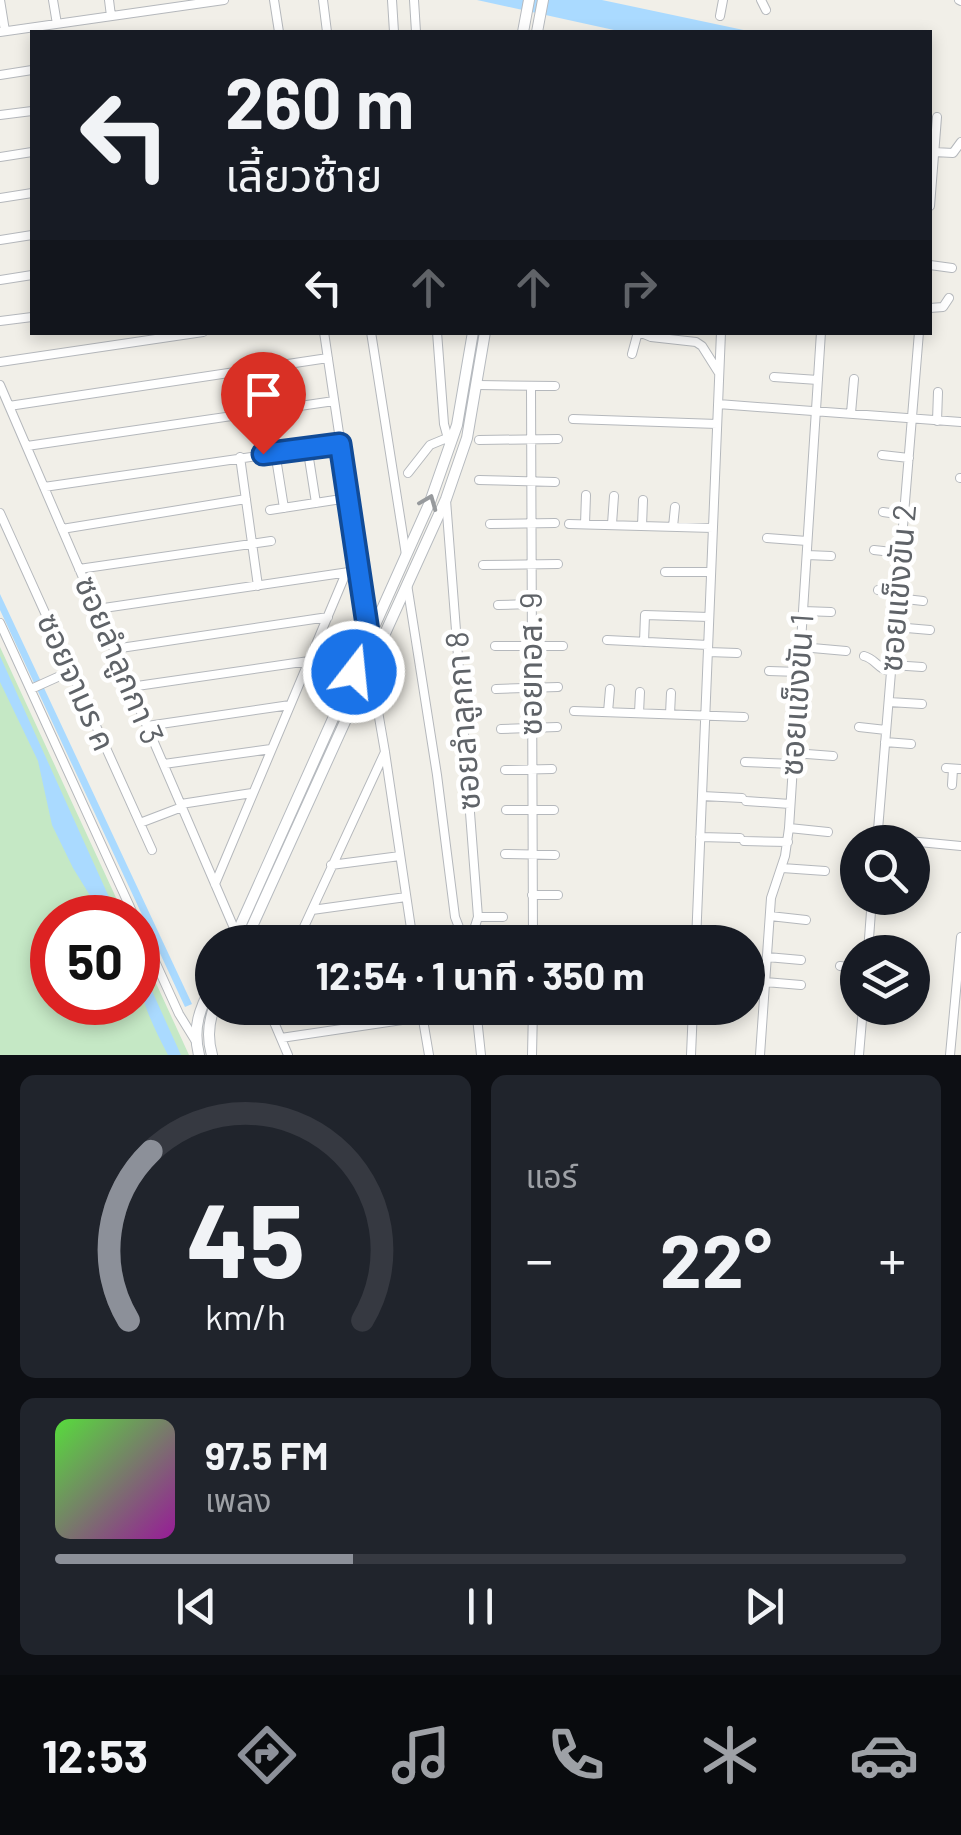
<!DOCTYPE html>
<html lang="th">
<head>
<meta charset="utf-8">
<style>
	:root { --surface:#171b24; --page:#20242c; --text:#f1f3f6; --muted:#9ea1a6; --line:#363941; --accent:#8c9099 }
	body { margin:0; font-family:Barlow,"Noto Sans Thai",sans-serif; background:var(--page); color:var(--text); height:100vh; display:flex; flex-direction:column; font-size:38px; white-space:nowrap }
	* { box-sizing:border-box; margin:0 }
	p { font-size:32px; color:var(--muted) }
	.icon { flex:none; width:55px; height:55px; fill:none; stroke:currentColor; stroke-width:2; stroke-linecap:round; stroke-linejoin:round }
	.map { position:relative; height:1055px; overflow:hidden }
	.side { display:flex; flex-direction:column; gap:20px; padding:20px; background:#0d0f14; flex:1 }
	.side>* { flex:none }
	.banner { position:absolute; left:30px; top:30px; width:902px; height:305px; border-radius:0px; box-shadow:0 5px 15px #0003; background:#171b24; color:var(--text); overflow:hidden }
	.buttons { position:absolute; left:840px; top:825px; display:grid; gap:20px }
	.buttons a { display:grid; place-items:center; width:90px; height:90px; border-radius:50%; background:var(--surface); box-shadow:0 5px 15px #0003; font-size:50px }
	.speed { position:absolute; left:30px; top:895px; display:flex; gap:20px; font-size:50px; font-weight:700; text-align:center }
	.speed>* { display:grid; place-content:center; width:130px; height:130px; border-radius:50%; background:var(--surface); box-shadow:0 5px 15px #0003; line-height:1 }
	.speed .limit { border:15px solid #d22; background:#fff; color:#111 }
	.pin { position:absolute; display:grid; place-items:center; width:85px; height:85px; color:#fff; margin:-102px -42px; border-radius:50% 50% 50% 0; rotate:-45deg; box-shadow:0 0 10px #0007 }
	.pin .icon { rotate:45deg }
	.me { position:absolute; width:110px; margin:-55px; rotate:16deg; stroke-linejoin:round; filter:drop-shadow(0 0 8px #0008) }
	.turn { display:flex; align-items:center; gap:35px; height:210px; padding:0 30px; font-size:45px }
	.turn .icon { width:130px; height:130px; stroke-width:2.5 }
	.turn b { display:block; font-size:70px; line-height:85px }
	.lanes { display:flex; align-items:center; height:95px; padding:0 30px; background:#0003; justify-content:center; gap:50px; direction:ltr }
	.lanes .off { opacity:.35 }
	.big { font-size:75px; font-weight:700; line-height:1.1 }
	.side .tile { flex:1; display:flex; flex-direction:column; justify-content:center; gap:15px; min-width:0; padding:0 35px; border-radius:15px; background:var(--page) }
	.side .dial { align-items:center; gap:0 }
	.dial svg { height:260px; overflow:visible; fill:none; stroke:var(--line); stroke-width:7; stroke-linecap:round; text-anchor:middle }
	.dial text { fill:var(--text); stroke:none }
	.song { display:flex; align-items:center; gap:30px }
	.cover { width:120px; height:120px; border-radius:15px; background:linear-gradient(135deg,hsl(110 70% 55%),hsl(300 70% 35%)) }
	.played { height:10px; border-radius:5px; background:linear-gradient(90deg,var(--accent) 35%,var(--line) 35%) }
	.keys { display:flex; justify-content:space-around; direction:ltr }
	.heat { display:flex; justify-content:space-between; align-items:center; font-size:55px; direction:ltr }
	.side .tiles { flex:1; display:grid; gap:20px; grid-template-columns:1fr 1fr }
	.tile:last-child { grid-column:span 2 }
	.trip { position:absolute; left:195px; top:925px; width:570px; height:100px; border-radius:50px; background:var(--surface); box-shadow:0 5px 15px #0003; font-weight:700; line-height:100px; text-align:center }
	.menu { display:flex; height:160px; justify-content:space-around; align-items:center; background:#090b0e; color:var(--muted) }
	.menu .icon { width:70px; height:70px }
	.menu .active { color:var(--accent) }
	.menu b { font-size:45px; color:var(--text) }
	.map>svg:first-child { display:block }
</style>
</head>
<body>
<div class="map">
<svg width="961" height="1055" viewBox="0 0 961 1055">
	<rect width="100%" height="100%" fill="#f1efe8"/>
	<path fill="#c5e8c5" d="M0,647L125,917L52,918V1002H138V944L189,1055H0Z"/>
	<path fill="#aadaff" d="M477,0H602L753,32H623Z
		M0,594L192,1004L185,1007L0,610Z
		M0,656L118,917H109L103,904L94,902L73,868L52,825L38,761L0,682Z
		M138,960L181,1055H168C152,1024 137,995 138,960Z"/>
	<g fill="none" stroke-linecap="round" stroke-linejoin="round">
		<g stroke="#b5b8bc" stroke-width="10">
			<path id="street" d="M0,0L5,31
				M53,0L57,24
				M109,0L111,16
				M274,0L279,32
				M323,0L327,32
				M392,0L394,32
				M414,0L416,32
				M761,0L766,10
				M959,0L961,1
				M720,16L723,0
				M0,32L224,0
				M0,75L32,70
				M0,115L32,111
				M934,152L953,153L961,142
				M0,157L32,152
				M0,198L32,193
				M930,206L937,117
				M0,240L32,235
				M930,265L952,268
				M0,280L32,275
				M930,308L943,307L949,298
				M0,321L32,317
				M324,332L369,635
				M371,332L406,555
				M437,332L444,424L450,446
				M639,332L651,337L696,342L702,346L719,373
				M632,354L638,332
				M0,362L203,332
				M774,377L818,380
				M0,385L237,935
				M478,385L555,386
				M531,386L533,942
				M718,404L961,422
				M9,406L328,358
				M851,413L854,379
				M573,419L717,424
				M937,421L938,392
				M479,440L558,439
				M27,446L334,401
				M308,452L316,503
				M882,455L909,458
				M240,457L258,586
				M276,458L284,508
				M408,473L430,445L447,438
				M960,478H961
				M479,480L555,482
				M44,487L340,444
				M446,500L478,917L470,942
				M270,510L348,498
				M883,512L904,515
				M0,513L152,850
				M490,524L555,523
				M569,524L713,528
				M585,524L586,495
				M612,524L614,496
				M642,526L643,500
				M673,527L675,507
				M62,529L246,499
				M767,538L807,541
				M874,550L901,553
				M807,555L831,556
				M483,565L558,564
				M79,569L271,541
				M665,572H711
				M407,584L437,775L455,917L462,935L468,942
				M878,590L898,593
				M897,598L923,601
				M498,605L531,604
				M97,609L349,572
				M803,611L831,612
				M0,623L135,918
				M895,627L930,630
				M607,640L708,645
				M644,642L645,615L709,617
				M495,646H563
				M801,647L846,651
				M114,649L328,617
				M708,652L737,653
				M864,656C876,659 878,670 891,671
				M370,665L385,752L413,942
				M892,665L922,667
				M769,671L799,672
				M130,687L309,661
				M31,689L71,671
				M496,689L558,687
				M889,702L922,704
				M574,711L744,717
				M608,712L610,689
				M639,713L640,692
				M670,714L671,693
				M147,726L290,705
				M859,727L886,730
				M501,729L557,727
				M885,742L911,744
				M794,753L833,756
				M745,762L793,764
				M164,764L271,749
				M946,768L961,769
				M505,770L552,769
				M952,785L953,769
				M702,796L742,798
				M746,801L790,804
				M181,804L252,793
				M506,810H554
				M140,823L182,807
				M789,828L828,832
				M700,837L740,838
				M877,838L961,846
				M744,841L788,842
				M877,842L919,332
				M505,854L555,855
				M331,865L400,856
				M849,867L858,865
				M782,868L825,871
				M215,884L346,573
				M532,895H558
				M312,910L406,897
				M770,916L806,920
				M478,917H503
				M138,924L179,1014L195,1040
				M518,937H558
				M297,942L385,752
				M370,942L412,937
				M696,942L721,332
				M868,952L872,898
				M767,957L801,960
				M840,966L858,968
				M765,982L801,985
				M268,1008L288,1055
				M421,1008L429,1055
				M476,1008L481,1055
				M533,1020H558
				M281,1038L422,1017
				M532,1055L533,1008
				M691,1055L693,1008
				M760,1055L771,898L785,856L789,828L821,332
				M859,1055L863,1008
				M950,1055L961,937"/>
		</g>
		<g stroke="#b6babf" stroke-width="12">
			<path id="secondary" d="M523,32L529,0
				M537,32L543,0
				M233,942L430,502L457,425L473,332
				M245,942L446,499L467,438L485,332
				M199,1055C192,1028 200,1008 212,985
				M212,1055C207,1038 208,1024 214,1008"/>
		</g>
		<use href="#street" stroke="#fff" stroke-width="8"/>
		<use href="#secondary" stroke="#fff" stroke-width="10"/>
	</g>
	<defs><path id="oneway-chevron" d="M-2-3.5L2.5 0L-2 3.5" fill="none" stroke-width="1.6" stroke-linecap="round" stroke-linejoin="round" transform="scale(2.5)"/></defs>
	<use stroke="#979a9d" href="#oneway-chevron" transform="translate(429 502) rotate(-68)"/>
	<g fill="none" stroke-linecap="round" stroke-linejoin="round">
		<g stroke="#114b97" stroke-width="25">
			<path id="route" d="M263,454L340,444L369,638L354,672"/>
		</g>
		<use href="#route" stroke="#1a73e8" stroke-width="18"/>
	</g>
	<g text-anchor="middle" stroke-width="9" stroke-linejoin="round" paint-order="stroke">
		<g font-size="32" fill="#5f6368" stroke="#fff">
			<text transform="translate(898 588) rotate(-85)" y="11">ซอยแข็งขัน 2</text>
			<text transform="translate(119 660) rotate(67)" y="11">ซอยลำลูกกา 3</text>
			<text transform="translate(531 664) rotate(-90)" y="11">ซอยทอส. 9</text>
			<text transform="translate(76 682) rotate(66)" y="11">ซอยจามร ค</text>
			<text transform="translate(797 695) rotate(-86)" y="11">ซอยแข็งขัน 1</text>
			<text transform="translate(463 721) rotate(-94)" y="11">ซอยลำลูกกา 8</text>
		</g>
	</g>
</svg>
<div class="buttons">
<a><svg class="icon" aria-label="search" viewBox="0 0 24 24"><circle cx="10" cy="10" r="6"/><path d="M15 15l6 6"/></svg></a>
<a><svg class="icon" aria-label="layers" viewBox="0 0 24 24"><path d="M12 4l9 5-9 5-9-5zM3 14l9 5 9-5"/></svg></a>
</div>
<div class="speed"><div class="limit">50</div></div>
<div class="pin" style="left:263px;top:454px;background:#d93025"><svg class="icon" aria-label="arrive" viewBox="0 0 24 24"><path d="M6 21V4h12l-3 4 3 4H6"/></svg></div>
<svg class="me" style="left:354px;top:672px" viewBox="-20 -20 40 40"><circle r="17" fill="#1a73e8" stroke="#fff" stroke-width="3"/><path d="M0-11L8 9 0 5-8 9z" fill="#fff"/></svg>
<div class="trip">12:54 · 1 นาที · 350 m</div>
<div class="banner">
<div class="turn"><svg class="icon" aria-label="left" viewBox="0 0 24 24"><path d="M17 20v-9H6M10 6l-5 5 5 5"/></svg><div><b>260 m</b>เลี้ยวซ้าย</div></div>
<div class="lanes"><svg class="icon" aria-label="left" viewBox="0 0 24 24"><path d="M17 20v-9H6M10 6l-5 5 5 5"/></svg><svg class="icon off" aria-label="ahead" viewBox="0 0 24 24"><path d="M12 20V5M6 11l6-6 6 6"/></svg><svg class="icon off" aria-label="ahead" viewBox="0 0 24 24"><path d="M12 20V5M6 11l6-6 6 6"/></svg><svg class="icon off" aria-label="right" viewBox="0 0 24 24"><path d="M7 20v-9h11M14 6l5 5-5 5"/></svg></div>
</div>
</div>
<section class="side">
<div class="tiles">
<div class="tile dial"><svg viewBox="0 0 100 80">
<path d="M14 69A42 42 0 1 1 86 69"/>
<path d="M14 69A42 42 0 0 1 21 17" stroke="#8c9099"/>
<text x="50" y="56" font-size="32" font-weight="700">45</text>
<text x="50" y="72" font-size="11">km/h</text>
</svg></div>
<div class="tile"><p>แอร์</p>
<div class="heat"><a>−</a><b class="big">22°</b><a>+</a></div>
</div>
<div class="tile">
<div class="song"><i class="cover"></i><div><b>97.5 FM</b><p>เพลง</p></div></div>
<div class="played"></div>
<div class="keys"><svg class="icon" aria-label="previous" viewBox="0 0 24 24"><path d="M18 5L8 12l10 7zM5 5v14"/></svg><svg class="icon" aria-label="pause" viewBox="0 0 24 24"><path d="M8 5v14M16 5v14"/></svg><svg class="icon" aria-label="next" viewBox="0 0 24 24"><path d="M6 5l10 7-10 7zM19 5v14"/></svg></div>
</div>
</div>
</section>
<nav class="menu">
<b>12:53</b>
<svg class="icon active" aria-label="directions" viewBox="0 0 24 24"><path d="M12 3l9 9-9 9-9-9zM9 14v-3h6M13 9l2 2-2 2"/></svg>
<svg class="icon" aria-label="music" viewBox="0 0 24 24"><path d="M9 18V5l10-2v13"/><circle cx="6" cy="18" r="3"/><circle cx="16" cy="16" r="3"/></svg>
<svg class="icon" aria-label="phone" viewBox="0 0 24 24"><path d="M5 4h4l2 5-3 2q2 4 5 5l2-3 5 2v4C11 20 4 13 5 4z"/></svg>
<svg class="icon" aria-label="climate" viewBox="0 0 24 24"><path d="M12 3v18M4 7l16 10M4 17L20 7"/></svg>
<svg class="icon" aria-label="car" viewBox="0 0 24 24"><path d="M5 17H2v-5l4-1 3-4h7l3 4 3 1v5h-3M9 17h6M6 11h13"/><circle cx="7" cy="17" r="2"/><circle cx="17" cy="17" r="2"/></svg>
</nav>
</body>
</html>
